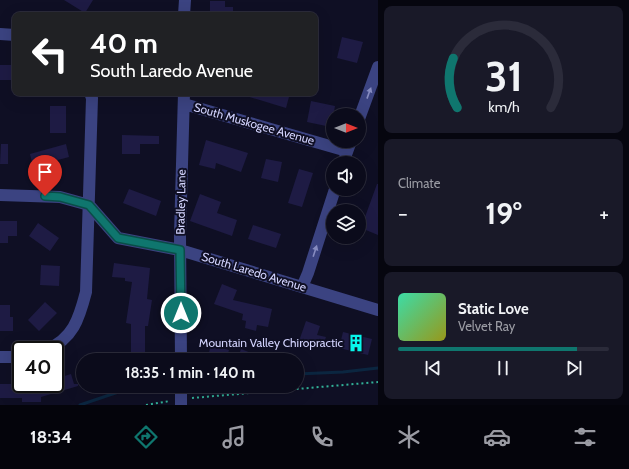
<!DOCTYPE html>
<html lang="en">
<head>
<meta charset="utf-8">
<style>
	:root { --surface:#0b0b1b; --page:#191928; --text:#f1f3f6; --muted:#9a9ba3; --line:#2b2b3a; --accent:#0f766e }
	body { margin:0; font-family:Cabin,sans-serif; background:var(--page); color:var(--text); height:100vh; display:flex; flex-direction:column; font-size:15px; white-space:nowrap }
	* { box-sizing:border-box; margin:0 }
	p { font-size:13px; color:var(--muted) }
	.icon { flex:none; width:22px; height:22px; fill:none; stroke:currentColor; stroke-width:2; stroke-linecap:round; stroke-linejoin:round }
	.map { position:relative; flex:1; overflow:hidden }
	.drawer { display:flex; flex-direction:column; gap:6px; padding:6px; background:#06060f; width:251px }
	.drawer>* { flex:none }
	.top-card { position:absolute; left:12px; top:12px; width:306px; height:84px; border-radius:8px; box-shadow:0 4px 16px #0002,0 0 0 1px var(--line); background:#202124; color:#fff; overflow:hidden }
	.needle { width:26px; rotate:90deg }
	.fabs { position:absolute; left:326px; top:108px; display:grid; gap:8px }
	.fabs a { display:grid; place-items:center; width:40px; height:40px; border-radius:50%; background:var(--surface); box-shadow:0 4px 16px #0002,0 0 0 1px var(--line); font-size:20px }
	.speed { position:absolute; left:12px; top:341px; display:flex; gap:8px; font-size:20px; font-weight:700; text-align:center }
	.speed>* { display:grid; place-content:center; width:52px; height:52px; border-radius:50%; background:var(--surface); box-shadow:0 4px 16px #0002,0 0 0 1px var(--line); line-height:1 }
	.speed .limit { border:2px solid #111; border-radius:6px; background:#fff; color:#111 }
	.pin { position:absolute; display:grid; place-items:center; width:34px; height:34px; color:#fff; margin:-41px -17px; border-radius:50% 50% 50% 0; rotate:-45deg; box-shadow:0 0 4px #0007 }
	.pin .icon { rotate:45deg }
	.me { position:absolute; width:44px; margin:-22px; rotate:0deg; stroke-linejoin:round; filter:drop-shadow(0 0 3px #0008) }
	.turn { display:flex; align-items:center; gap:14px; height:84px; padding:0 12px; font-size:18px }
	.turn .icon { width:52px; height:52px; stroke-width:2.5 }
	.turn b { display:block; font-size:28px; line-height:34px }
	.big { font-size:30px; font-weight:700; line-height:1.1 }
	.drawer .widget { flex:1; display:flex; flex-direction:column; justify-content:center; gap:6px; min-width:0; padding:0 14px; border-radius:8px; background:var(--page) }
	.drawer .dial { align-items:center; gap:0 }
	.dial svg { height:104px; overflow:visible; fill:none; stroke:var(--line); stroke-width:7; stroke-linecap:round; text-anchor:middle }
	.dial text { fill:var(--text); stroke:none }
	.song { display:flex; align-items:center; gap:12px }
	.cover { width:48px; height:48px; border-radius:6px; background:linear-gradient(135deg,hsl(160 70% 55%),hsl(60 70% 35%)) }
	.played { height:4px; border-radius:2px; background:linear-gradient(90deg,var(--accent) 85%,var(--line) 85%) }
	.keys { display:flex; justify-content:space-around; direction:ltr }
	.heat { display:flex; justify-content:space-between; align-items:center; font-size:22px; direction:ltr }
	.trip { position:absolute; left:76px; top:353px; width:228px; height:40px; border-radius:20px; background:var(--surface); box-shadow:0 4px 16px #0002,0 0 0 1px var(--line); font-weight:700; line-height:40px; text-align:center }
	.menu { display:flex; height:64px; justify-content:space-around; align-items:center; background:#04040b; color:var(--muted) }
	.menu .icon { width:28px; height:28px }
	.menu .current { color:var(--accent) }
	.menu b { font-size:18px; color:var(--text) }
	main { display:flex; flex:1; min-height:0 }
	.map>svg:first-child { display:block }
</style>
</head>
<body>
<main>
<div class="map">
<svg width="378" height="405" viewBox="0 0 378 405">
	<rect width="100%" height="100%" fill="#0f0f24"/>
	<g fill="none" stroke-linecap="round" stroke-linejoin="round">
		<path stroke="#0b2640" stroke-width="3" d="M297,374L343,372L378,368
			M80,405L136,386"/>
	</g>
	<path fill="#1e1b44" d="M64,0H93L85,13Z
		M210,1H225V7H233V15H210Z
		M342,37L363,42L357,63L337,58Z
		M0,65H15V80H0Z
		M243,93H290L286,108L243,95Z
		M311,101L335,106L331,127L307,122Z
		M50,106H66V133H50Z
		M122,135L159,136V144H140V154H122Z
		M206,140L248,153L241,172L216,163L215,169L199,165Z
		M1,144H8V164H0Z
		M66,144L69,157L54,161L55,165L34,171L30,154Z
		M266,159L282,162L278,182L261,178Z
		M299,169L313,173L302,207L288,203Z
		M377,184H378V235L361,228Z
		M129,189L161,201L156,216L123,203Z
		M200,194L221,202L217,213L237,220L232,236L190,221Z
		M0,221H17V236H8V243H0Z
		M38,223L59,238L50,251L29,236Z
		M253,225L281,234L276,248L248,239Z
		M114,263L150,268L147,299L152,300L148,326H145V360H131V324L126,323L132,282L125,281V278L112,277Z
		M41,265L60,266L59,286L40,285Z
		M222,284L237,290L233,300L272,309L268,327L257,325L256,331L245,328L246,321L242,320L243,314L214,304Z
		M45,302L57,313L39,331L28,320Z
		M0,305H10V317H13V331H0Z
		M306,321L320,326L317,335L326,337L322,348L299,341Z
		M343,332L372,339L368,355L339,348Z
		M212,341L223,344L222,348L229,350L226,360H207Z
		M241,349L251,353L249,360L238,358Z
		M71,374L74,384H78V386L41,397V402H22V398H0V384H55V379Z"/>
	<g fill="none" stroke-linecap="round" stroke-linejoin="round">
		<path stroke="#32b298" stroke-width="2" stroke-dasharray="2 3" stroke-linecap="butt" d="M192,398L378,382
			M146,405L170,401"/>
		<path stroke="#3b4381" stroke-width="12" d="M184,15L185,0
			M0,34L15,35
			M184,104L347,151
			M359,119L378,67
			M343,163L351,141
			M0,195L60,197L89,205L118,238L180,250L378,310
			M302,287L308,273L335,189
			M46,350C73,339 79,319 86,292L92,98L90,93
			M0,357H21
			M181,360L180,235L184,93
			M181,386V405"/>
	</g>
	<defs><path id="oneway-solid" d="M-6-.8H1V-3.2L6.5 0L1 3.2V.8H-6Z"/></defs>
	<g fill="#878cc0">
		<use href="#oneway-solid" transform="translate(369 93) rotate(-70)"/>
		<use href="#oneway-solid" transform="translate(315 251) rotate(-72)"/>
	</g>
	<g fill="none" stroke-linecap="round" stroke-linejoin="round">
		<g stroke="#0a4d48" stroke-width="10">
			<path id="route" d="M45,196L60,197L89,205L118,238L180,250L181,313"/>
		</g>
		<use href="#route" stroke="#0f766e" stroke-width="7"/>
	</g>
	<defs>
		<g id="building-bare" transform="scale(1.38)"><path d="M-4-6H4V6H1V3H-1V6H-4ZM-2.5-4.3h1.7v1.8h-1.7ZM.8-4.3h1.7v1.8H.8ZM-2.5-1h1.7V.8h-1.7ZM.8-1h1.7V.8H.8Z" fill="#07f6eb" stroke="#0f0f24" stroke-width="2.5" paint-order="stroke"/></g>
	</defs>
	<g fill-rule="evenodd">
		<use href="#building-bare" x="356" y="343"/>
	</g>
	<g text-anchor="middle" stroke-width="4" stroke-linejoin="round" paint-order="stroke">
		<g font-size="12" fill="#d3d4fe" stroke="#0f0f24">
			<text transform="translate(254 124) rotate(16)" y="4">South Muskogee Avenue</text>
			<text transform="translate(181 202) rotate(-89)" y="4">Bradley Lane</text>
			<text transform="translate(254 272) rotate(17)" y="4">South Laredo Avenue</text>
		</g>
		<g font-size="12" fill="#d3d4fe" stroke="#0f0f24" text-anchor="end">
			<text x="343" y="347">Mountain Valley Chiropractic</text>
		</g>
	</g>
</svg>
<div class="fabs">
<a><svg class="needle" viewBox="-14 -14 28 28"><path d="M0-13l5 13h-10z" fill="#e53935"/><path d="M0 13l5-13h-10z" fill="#9a9ba3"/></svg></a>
<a><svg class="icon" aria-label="sound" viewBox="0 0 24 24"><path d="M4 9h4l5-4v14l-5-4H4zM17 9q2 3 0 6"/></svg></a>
<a><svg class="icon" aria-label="layers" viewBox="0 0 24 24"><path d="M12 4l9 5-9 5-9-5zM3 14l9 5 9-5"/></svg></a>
</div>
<div class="speed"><div class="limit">40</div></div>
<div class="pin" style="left:45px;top:196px;background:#d93025"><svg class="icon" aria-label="arrive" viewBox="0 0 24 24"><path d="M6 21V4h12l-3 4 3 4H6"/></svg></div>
<svg class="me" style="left:181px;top:313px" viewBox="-20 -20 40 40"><circle r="17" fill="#0f766e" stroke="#fff" stroke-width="3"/><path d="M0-11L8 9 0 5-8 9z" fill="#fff"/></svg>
<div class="trip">18:35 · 1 min · 140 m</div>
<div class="top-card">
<div class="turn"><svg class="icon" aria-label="left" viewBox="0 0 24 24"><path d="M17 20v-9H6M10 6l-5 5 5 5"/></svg><div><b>40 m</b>South Laredo Avenue</div></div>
</div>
</div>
<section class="drawer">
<div class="widget dial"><svg viewBox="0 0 100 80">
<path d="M14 69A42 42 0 1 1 86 69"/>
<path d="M14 69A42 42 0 0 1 11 31" stroke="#0f766e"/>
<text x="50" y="56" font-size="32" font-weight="700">31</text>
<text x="50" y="72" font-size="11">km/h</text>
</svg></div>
<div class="widget"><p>Climate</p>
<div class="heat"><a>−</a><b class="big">19°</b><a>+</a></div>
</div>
<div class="widget">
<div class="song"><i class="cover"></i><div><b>Static Love</b><p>Velvet Ray</p></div></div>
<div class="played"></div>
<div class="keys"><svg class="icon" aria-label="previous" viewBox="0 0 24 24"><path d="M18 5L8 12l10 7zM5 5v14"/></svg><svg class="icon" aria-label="pause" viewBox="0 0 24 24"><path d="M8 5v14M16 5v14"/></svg><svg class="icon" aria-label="next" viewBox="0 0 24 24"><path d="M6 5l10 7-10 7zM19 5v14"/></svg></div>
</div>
</section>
</main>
<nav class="menu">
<b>18:34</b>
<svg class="icon current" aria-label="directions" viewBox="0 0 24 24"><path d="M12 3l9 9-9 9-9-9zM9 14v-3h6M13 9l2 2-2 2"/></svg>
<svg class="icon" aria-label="music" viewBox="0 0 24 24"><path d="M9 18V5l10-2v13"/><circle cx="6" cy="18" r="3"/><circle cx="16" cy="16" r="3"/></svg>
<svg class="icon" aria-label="phone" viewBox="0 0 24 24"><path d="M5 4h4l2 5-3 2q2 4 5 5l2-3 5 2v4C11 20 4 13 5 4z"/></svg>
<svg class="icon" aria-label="climate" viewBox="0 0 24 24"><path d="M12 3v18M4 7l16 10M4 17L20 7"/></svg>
<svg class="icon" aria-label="car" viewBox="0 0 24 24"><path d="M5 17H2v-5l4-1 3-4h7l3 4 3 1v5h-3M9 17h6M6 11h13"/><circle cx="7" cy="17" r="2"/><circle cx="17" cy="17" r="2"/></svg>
<svg class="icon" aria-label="filters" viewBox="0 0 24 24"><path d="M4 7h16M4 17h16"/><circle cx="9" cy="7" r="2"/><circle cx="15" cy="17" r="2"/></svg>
</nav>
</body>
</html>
